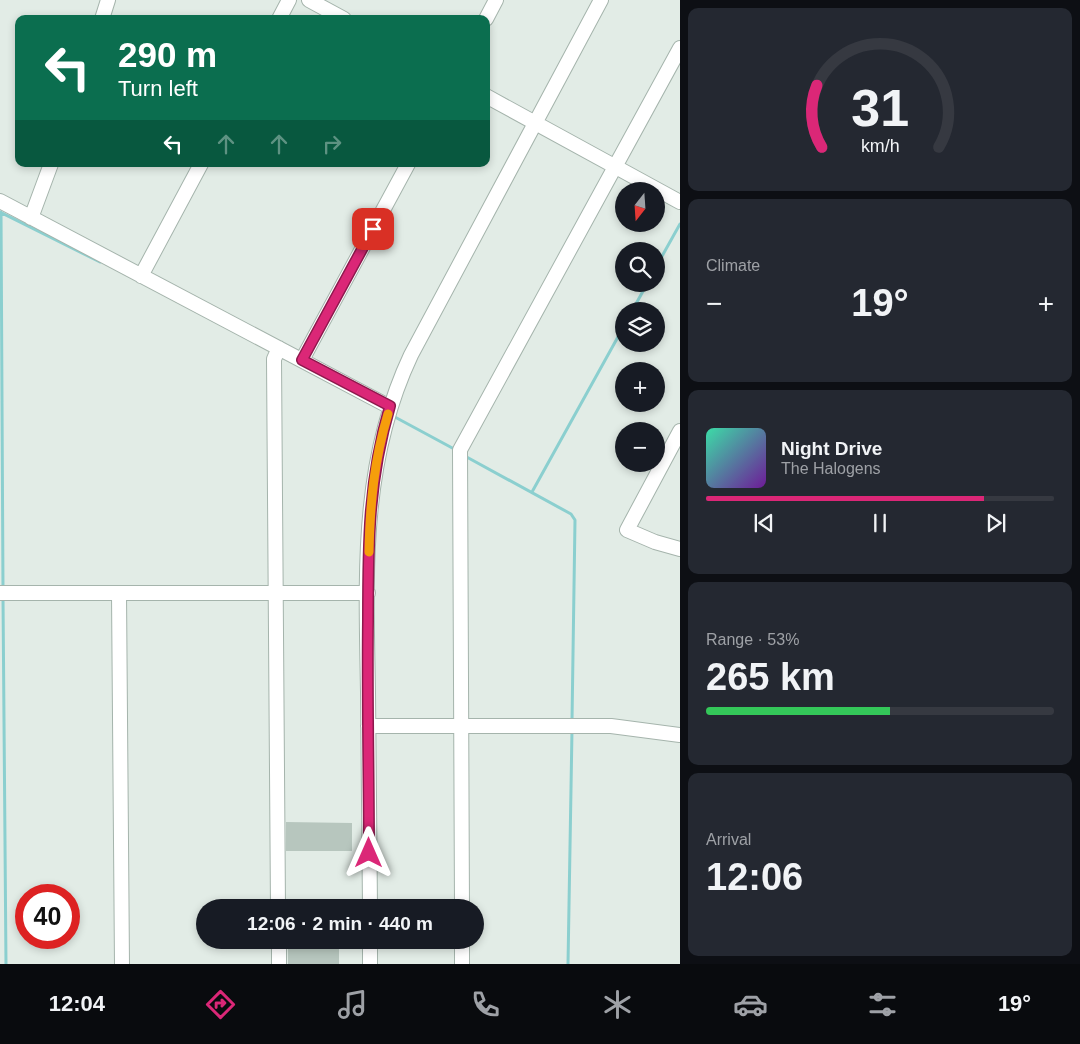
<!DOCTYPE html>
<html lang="en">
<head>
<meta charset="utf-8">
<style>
	:root { --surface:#171b24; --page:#242831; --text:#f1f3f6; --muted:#9ea1a6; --line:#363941; --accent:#db2777 }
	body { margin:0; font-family:Arial,sans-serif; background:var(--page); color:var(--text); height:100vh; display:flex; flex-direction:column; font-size:19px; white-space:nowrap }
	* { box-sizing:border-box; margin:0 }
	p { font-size:16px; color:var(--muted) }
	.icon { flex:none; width:28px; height:28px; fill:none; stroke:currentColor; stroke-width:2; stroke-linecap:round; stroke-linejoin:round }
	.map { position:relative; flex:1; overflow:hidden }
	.drawer { display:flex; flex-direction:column; gap:8px; padding:8px; background:#0d0f14; width:400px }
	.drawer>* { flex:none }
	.guide { position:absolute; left:15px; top:15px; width:475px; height:152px; border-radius:10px; box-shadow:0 2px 8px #0003; background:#0b6e4f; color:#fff; overflow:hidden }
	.needle { width:32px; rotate:197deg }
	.controls { position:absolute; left:615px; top:182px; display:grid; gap:10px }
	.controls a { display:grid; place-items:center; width:50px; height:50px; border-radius:50%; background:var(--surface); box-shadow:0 2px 8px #0003; font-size:25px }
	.speed { position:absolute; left:15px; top:884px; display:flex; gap:10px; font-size:25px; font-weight:700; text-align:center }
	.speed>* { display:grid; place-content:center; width:65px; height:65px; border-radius:50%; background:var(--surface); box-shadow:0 2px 8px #0003; line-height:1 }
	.speed .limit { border:8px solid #d22; background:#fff; color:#111 }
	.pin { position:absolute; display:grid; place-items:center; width:42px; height:42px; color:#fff; margin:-21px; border-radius:10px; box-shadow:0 2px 8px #0006 }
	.me { position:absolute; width:55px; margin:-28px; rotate:0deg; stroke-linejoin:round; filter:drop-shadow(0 0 4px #0008) }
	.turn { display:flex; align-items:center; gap:18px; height:105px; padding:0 20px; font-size:22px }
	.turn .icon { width:65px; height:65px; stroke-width:2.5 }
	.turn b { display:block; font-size:35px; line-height:42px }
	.lanes { display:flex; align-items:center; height:48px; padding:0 20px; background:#0003; justify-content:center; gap:25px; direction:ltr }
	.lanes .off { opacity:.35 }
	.big { font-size:38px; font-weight:700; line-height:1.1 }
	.drawer .widget { flex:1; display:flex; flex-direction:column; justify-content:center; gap:8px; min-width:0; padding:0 18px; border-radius:10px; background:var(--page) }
	.drawer .dial { align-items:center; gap:0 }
	.dial svg { height:130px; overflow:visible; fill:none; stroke:var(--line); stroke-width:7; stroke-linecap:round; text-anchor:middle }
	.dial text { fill:var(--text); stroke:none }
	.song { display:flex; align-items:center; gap:15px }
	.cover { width:60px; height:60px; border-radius:8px; background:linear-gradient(135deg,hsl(160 70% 55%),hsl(280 70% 35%)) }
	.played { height:5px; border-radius:2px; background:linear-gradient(90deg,var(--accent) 80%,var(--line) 80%) }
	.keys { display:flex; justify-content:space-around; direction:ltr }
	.heat { display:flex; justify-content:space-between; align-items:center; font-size:28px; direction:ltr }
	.charge { height:8px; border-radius:4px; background:linear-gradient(90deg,#34c759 53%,var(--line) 0) }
	.trip { position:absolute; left:196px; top:899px; width:288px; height:50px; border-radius:25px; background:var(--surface); box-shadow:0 2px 8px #0003; font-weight:700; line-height:50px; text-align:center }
	.tabs { display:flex; height:80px; justify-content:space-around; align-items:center; background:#090b0e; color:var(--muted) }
	.tabs .icon { width:35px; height:35px }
	.tabs .current { color:var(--accent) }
	.tabs b { font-size:22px; color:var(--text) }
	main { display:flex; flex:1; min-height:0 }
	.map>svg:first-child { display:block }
</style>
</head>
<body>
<main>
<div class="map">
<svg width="680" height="964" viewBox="0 0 680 964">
	<rect width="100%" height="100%" fill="#e2ece6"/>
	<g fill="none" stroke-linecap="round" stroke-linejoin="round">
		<path stroke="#8bcfcf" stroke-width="3" d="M0,212L100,262
			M1,212L3,589
			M656,267L680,224
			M632,311L647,284
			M393,416L456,450
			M463,455L571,514L575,520L572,721
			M532,492L624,326
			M3,598L6,964
			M568,964L572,730"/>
	</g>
	<path fill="#b7c6be" d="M286,822L352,823V851H286Z
		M288,940H339V964H288Z"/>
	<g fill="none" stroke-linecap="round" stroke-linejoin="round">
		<g stroke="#a5b4ac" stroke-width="16">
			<path id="minor" d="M309,0L344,19
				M102,19L108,0
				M279,19L289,0
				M486,19L496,0
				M486,96L680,202
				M0,201L390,407
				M31,218L51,164
				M141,276L201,164
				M302,360L408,164
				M680,431L627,530L655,542L680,549
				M0,593H368
				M119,594L122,964
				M368,726H611L680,735
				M278,908L274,359L279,348
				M370,908C369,836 369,764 368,692C366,575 360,463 411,355L601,0
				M462,908L460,450L680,48
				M279,940V964
				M370,940V964
				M462,940V964"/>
		</g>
		<use href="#minor" stroke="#fff" stroke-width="14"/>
	</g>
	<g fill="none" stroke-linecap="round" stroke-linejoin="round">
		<g stroke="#8e194d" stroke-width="12">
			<path id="route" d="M369,853C369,776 367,698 368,621C368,544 368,481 390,406L302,360L373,229"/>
		</g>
		<use href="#route" stroke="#db2777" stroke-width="9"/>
		<path stroke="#f59e0b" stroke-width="9" d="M369,552C370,504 374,460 388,414"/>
	</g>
</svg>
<div class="controls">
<a><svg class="needle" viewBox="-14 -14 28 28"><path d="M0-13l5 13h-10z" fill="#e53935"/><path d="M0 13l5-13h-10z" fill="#9ea1a6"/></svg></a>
<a><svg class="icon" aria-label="search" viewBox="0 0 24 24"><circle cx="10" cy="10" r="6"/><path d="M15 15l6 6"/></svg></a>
<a><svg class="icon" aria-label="layers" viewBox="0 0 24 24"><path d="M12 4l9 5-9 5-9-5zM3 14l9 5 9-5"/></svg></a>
<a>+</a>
<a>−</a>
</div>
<div class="speed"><div class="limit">40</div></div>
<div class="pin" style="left:373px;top:229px;background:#d93025"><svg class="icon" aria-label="arrive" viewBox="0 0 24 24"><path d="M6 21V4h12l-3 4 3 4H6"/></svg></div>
<svg class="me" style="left:369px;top:853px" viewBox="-20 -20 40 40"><path d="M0-17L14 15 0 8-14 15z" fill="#db2777" stroke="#fff" stroke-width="4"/></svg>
<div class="trip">12:06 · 2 min · 440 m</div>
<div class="guide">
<div class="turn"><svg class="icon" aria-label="left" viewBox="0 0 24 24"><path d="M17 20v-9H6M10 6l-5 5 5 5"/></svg><div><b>290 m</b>Turn left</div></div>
<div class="lanes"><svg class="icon" aria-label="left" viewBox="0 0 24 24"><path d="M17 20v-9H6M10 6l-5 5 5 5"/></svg><svg class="icon off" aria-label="ahead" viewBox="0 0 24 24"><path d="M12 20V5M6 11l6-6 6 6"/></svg><svg class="icon off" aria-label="ahead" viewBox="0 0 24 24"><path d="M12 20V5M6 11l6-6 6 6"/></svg><svg class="icon off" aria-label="right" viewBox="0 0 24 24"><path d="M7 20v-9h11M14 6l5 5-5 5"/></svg></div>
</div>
</div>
<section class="drawer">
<div class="widget dial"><svg viewBox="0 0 100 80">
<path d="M14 69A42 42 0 1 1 86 69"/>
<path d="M14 69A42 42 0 0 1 11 31" stroke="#db2777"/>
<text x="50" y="56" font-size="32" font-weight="700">31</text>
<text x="50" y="72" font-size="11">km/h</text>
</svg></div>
<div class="widget"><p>Climate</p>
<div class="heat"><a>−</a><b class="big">19°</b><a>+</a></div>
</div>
<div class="widget">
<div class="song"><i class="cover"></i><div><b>Night Drive</b><p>The Halogens</p></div></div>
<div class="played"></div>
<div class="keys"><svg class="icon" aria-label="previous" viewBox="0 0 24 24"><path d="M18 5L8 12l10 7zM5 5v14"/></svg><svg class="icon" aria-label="pause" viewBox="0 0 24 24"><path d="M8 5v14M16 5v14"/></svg><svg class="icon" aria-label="next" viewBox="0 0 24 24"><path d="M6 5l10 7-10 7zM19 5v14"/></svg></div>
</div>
<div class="widget"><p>Range · 53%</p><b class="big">265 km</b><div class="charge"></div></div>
<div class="widget"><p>Arrival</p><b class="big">12:06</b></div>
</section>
</main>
<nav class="tabs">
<b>12:04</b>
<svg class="icon current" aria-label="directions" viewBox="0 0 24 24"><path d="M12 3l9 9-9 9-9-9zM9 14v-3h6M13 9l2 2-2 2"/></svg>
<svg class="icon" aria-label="music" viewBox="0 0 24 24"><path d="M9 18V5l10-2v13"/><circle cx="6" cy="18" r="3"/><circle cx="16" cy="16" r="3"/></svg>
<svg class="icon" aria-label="phone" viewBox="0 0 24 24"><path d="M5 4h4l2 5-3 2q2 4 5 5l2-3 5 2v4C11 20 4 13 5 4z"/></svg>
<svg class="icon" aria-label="climate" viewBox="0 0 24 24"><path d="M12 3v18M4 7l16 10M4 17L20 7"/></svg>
<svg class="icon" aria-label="car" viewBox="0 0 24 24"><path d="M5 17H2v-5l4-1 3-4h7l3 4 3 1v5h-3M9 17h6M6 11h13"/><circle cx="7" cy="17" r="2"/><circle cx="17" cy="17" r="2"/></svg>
<svg class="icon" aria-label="filters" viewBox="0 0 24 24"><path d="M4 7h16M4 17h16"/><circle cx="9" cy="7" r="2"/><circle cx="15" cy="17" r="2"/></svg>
<b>19°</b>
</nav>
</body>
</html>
